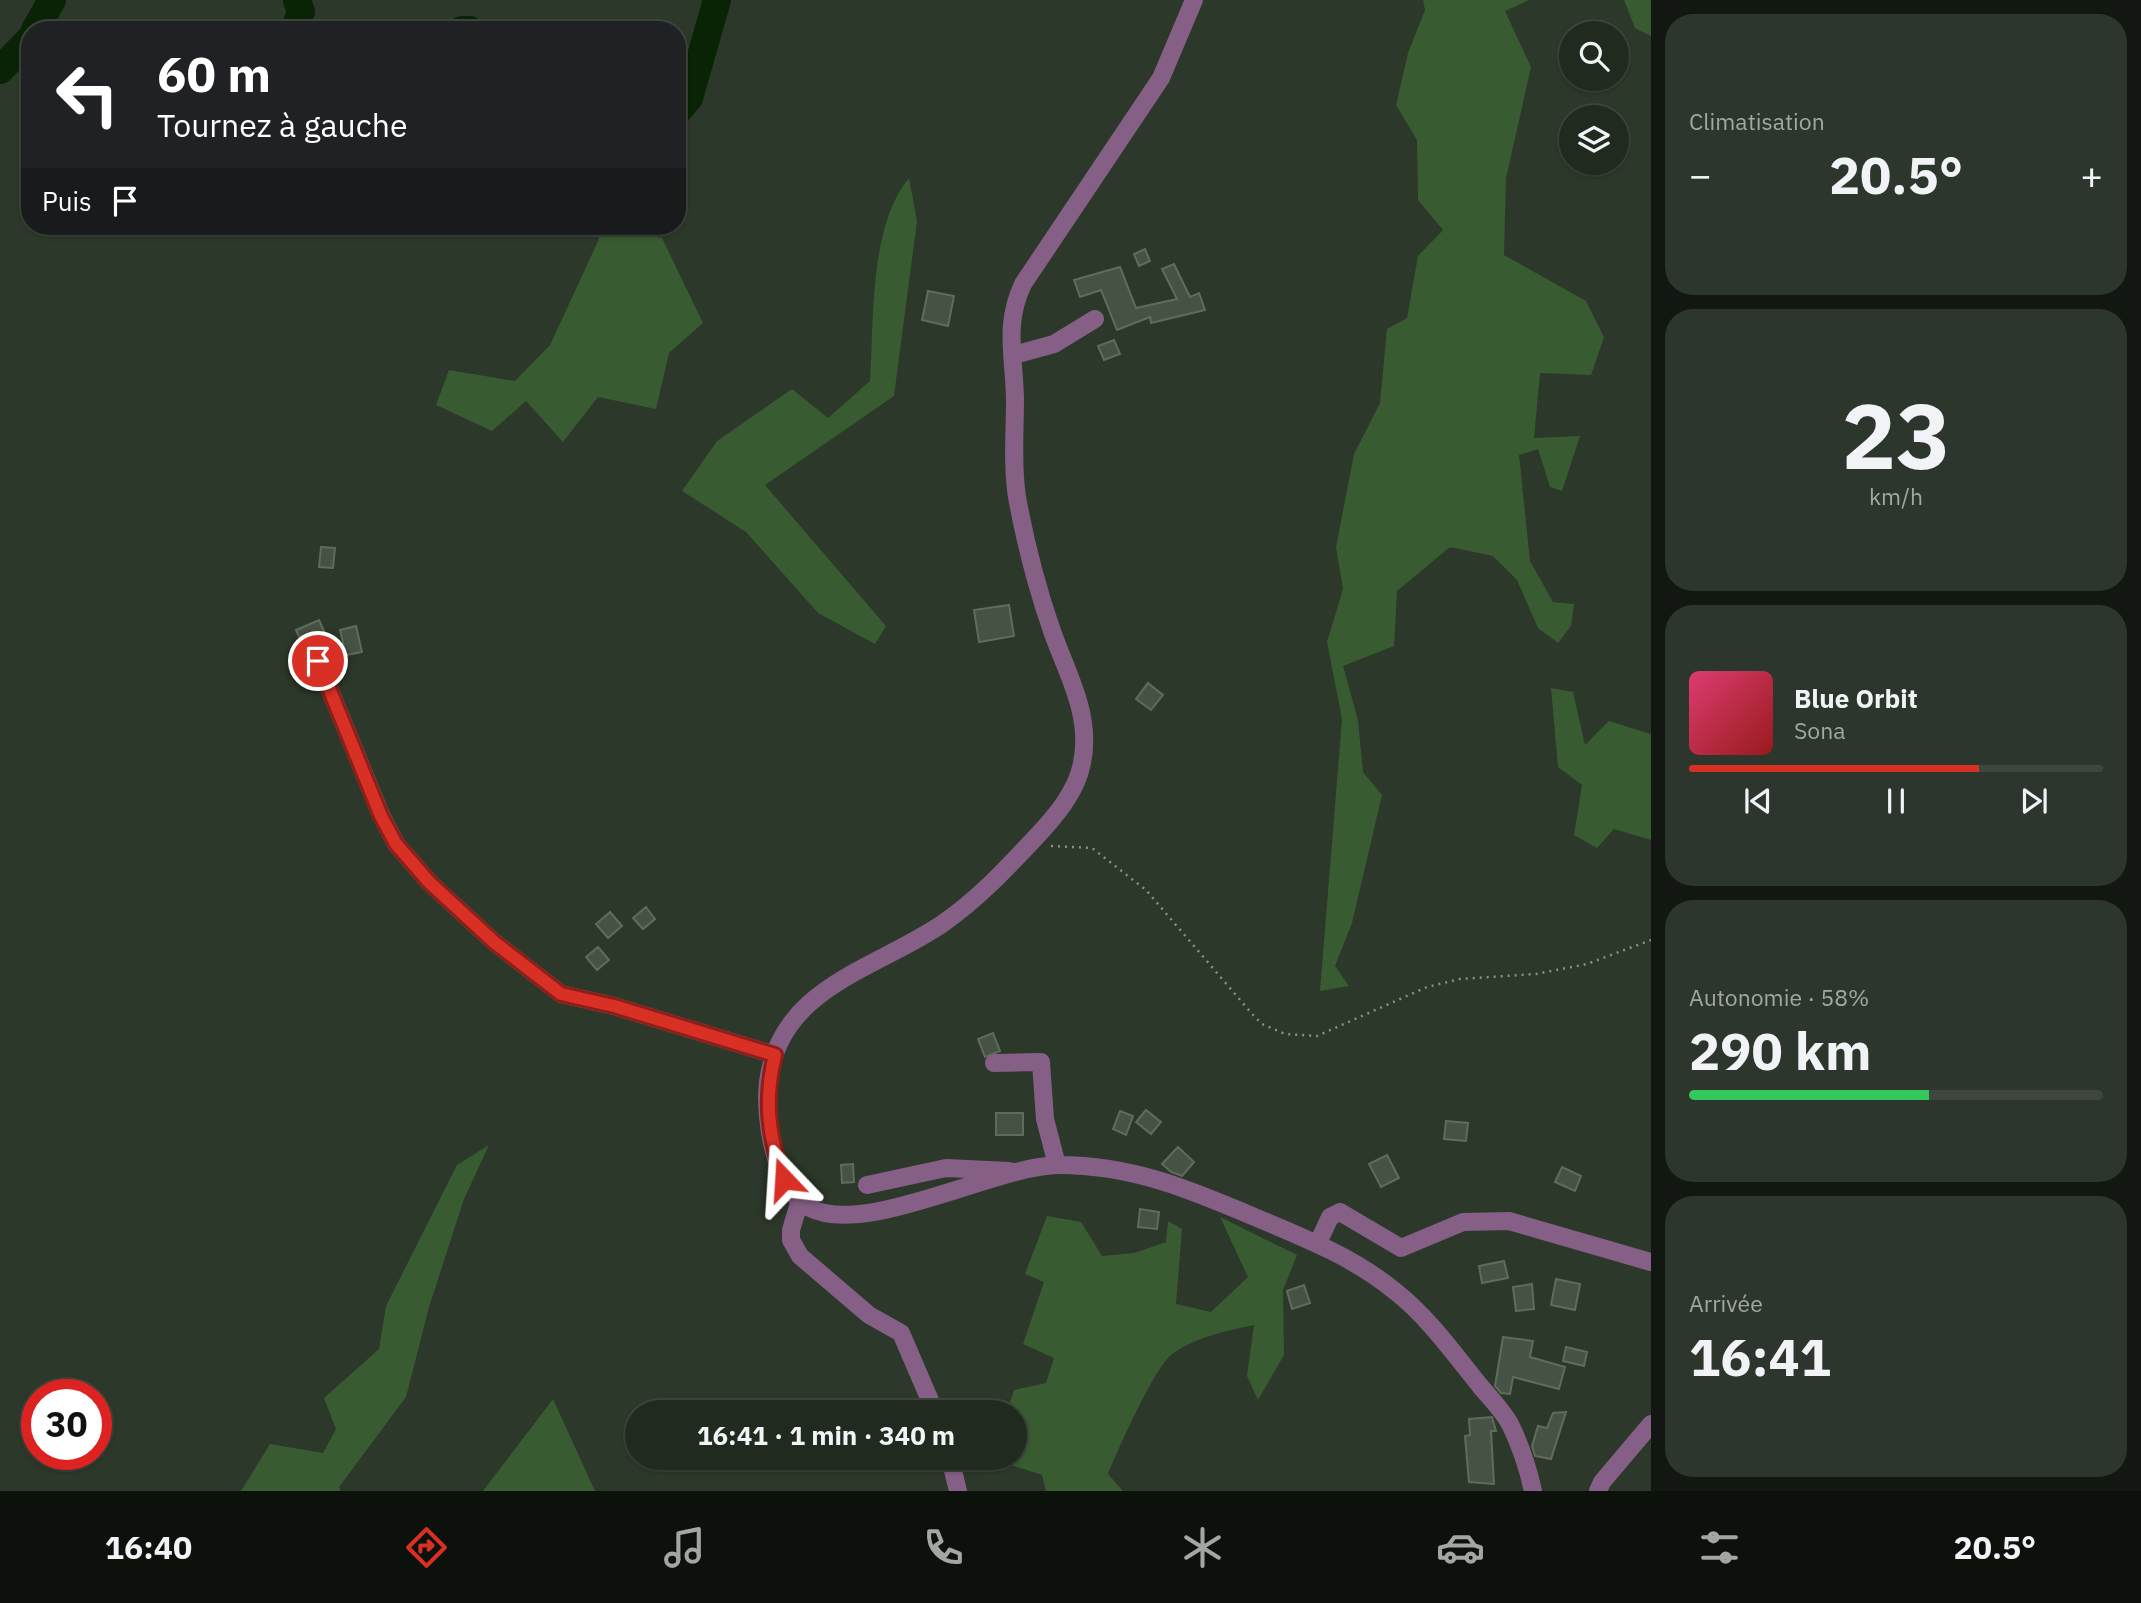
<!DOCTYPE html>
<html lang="fr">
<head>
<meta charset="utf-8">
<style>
	:root { --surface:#212a1f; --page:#2d362c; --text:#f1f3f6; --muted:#a2a7a4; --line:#3e463d; --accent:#d93025 }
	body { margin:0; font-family:"IBM Plex Sans",sans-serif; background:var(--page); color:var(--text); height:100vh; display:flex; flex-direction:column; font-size:26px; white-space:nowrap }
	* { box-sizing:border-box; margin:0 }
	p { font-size:23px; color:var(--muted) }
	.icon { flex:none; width:38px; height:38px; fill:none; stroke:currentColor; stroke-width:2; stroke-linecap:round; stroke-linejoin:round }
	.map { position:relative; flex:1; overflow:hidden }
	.drawer { display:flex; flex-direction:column; gap:14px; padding:14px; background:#121711; width:490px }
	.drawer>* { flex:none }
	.guide { position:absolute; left:21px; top:21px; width:665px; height:214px; border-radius:28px; box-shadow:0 2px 5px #0004,0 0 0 2px var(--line); background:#202124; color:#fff; overflow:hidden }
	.controls { position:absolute; left:1559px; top:21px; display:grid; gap:14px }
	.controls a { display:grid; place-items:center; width:70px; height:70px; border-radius:50%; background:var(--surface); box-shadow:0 2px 5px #0004,0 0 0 2px var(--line); font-size:35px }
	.speed { position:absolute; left:21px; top:1379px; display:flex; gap:14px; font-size:35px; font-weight:700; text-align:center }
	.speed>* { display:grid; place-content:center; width:91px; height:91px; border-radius:50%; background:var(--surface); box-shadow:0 2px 5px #0004,0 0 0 2px var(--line); line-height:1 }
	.speed .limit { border:10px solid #d22; background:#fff; color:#111 }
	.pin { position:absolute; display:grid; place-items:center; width:60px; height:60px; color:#fff; margin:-30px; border:4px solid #fff; border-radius:50%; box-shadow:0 2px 7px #0007 }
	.me { position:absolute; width:77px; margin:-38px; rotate:340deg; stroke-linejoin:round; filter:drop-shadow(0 0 5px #0008) }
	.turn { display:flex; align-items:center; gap:24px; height:147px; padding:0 21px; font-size:32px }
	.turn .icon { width:91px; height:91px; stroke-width:2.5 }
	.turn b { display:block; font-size:49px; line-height:60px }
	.then { display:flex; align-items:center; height:66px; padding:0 21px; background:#0003; gap:14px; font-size:26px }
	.big { font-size:52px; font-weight:700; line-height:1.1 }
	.drawer .tile { flex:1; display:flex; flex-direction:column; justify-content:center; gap:10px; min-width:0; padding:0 24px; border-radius:28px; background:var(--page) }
	.drawer .dial { align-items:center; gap:0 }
	.dial b { font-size:91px; line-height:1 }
	.song { display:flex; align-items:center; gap:21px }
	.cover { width:84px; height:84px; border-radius:10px; background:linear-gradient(135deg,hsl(340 70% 55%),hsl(0 70% 35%)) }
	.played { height:7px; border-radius:4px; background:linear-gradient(90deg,var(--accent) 70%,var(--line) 70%) }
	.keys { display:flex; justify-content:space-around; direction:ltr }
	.heat { display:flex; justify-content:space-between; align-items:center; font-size:38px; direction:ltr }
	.charge { height:10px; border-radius:5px; background:linear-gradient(90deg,#34c759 58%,var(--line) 0) }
	.trip { position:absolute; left:625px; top:1400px; width:402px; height:70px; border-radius:35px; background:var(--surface); box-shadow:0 2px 5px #0004,0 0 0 2px var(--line); font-weight:700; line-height:70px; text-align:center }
	.menu { display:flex; height:112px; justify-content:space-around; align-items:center; background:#0d110c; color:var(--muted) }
	.menu .icon { width:49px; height:49px }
	.menu .active { color:var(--accent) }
	.menu b { font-size:32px; color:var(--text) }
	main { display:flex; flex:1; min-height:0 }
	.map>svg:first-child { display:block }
</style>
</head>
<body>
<main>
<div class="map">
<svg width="1651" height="1491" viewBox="0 0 1651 1491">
	<rect width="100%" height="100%" fill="#2c3829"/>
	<path fill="#385b31" d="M1423,0H1529L1505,11L1531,67L1506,178L1504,255L1586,301L1604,337L1591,375L1540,373L1534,438L1580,436L1562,491L1550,487L1538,449L1519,455L1530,561L1553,602L1574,604L1571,626L1558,643L1538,628L1517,580L1493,556L1450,547L1397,591L1394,646L1343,666L1358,720L1363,772L1382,795L1352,923L1335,966L1349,986L1320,991L1342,719L1327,642L1343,589L1336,547L1354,454L1380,403L1387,329L1407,318L1418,256L1443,230L1418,200L1417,140L1396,105L1408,53L1425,10Z
		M1624,0H1651V36L1635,28Z
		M909,178L917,221L894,396L765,485L886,626L875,644L818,613L746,532L682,491L717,441L792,389L828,418L870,381C874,320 869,226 909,178Z
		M596,226H615V228L662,238L703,323L669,353L656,409L598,397L563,442L526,401L492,431L436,405L449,370L515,381L550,345L599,239Z
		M1551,688L1573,692L1585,745L1609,721L1651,734V840L1614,829L1597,848L1574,835L1582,785L1558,767Z
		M489,1145L464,1199L429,1307L406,1397L339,1487L341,1491H241L270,1444L323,1453L336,1429L324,1398L379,1349L386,1306L457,1165Z
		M1047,1216L1081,1222L1102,1256L1134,1253L1166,1242L1168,1221L1182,1229L1176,1304L1211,1312L1248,1277L1220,1217L1297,1255L1283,1290L1284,1355L1258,1400L1247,1376L1254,1325C1226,1331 1196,1337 1172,1354C1154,1368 1118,1450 1108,1474L1123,1491H1046L1042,1475L1008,1464V1458H1015V1412H1007L1014,1390L1046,1383L1054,1358L1023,1344L1044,1282L1025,1274Z
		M553,1399L595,1491H483Z"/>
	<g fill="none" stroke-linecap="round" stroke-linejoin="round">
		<path stroke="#092305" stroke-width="28" d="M35,30L52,0
			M294,30L301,12L297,0
			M462,30H470
			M0,70L30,39
			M677,112L689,98L717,0"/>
	</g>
	<path fill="#465344" stroke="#5f6c5c" stroke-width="2" d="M1145,249L1150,261L1139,266L1134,254Z
		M1174,264L1190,297L1199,293L1205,310L1151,323L1150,317L1117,330L1101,290L1080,297L1074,280L1120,267L1136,308L1177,299L1162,269Z
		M928,291L954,296L948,326L922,320Z
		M1114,340L1120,354L1104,360L1098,346Z
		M321,547L335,548L333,568L319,567Z
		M1009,605L1014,636L979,642L974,610Z
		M319,620L328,640L305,651L296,630Z
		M356,626L362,652L346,655L340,630Z
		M307,660L312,677L305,682L295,670Z
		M1148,683L1163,695L1151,710L1136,699Z
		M646,907L655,919L643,929L633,918Z
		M610,912L622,926L608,938L596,924Z
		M598,947L609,960L597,970L586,957Z
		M993,1033L1000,1051L985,1057L978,1039Z
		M1146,1110L1161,1122L1151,1134L1136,1122Z
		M1120,1111L1133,1116L1126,1135L1113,1129Z
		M996,1113H1023V1135H996Z
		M1446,1121L1468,1123L1466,1141L1444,1139Z
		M1178,1147L1194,1162L1182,1176L1171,1172L1162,1164Z
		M1387,1155L1399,1178L1381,1187L1369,1164Z
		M853,1164L854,1182L842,1183L841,1165Z
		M1562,1167L1581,1176L1575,1191L1555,1182Z
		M1140,1209L1159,1212L1157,1229L1138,1227Z
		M1504,1261L1508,1278L1482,1283L1479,1266Z
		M1556,1279L1580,1284L1575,1310L1551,1305Z
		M1532,1284L1534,1309L1516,1311L1513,1287Z
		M1304,1285L1310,1303L1292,1309L1287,1291Z
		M1503,1337L1533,1341L1530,1357L1565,1367L1559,1389L1513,1377L1510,1394L1501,1393L1495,1386Z
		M1566,1347L1587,1352L1584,1366L1563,1361Z
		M1566,1412L1551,1459L1535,1456L1532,1446L1538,1426L1547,1428L1553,1413Z
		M1492,1417L1496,1431H1491L1494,1484L1469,1482L1465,1436L1470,1435L1469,1419Z"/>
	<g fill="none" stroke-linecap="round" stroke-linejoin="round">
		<path stroke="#879185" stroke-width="2.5" stroke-dasharray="2 5" stroke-linecap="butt" d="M1051,846L1092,848L1146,890L1253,1015L1262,1024L1285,1034L1317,1036L1427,987L1460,979L1536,974L1587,964L1651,940"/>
		<path stroke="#855f86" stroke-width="18" d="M1194,0L1161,78L1023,284C1004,324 1014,355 1015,399C1015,431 1012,465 1017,497C1025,541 1037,588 1052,631C1067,674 1092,715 1082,763C1077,791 1055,817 1036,837C1007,868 977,900 942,924C874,970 780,987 768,1082C764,1118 774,1189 810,1208C866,1237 997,1165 1059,1165C1133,1165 1191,1190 1257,1218C1305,1238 1355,1258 1396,1292C1429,1318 1455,1355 1481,1387C1491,1399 1504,1412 1511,1426C1521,1447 1528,1468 1533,1491
			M1014,355L1054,344L1095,319
			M318,661L381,815L396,844L429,882L494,942L561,994L614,1006L775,1055
			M994,1063L1041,1062L1045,1119L1057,1165
			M867,1185L946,1168L1009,1171
			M800,1200L791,1230V1240L800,1256L869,1315L901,1333L935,1412
			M1318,1243L1330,1217L1340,1212L1401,1248L1463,1222L1509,1221L1651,1262
			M950,1458L958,1491
			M1598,1491L1602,1482L1651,1424"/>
	</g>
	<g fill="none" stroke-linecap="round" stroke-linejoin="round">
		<g stroke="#8d1f18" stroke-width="18">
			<path id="route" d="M318,661L381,816L396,844L429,882L494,942L561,994L614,1006L775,1055C764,1099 768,1136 784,1179"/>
		</g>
		<use href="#route" stroke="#d93025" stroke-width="12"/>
	</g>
</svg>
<div class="controls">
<a><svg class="icon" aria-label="search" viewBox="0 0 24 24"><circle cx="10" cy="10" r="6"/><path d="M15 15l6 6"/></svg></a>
<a><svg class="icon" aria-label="layers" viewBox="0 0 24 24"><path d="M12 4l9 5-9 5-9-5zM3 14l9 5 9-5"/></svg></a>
</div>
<div class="speed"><div class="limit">30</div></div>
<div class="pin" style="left:318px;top:661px;background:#d93025"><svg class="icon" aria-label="arrive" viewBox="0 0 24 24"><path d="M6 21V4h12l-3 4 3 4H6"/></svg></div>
<svg class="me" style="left:784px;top:1179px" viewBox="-20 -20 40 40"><path d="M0-17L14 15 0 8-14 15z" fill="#d93025" stroke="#fff" stroke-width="4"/></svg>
<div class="trip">16:41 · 1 min · 340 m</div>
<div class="guide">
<div class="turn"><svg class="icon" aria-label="left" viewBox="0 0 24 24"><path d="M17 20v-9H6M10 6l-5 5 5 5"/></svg><div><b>60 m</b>Tournez à gauche</div></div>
<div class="then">Puis<svg class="icon" aria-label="arrive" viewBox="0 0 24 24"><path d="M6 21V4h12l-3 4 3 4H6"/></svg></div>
</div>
</div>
<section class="drawer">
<div class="tile"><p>Climatisation</p>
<div class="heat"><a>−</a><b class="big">20.5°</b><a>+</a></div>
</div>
<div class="tile dial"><b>23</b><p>km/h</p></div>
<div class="tile">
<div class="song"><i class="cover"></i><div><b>Blue Orbit</b><p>Sona</p></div></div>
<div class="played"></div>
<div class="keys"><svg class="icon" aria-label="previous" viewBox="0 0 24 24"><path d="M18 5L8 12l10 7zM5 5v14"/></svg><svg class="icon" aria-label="pause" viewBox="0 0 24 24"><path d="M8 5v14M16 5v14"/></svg><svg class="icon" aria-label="next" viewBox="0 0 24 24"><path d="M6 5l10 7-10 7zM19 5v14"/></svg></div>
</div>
<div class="tile"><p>Autonomie · 58%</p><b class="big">290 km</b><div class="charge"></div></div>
<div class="tile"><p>Arrivée</p><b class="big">16:41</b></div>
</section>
</main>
<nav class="menu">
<b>16:40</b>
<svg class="icon active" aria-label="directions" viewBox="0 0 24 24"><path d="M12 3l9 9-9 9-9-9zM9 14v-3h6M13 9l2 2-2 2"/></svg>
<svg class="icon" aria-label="music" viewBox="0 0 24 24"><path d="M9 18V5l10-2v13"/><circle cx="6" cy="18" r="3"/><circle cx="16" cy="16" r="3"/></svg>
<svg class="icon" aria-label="phone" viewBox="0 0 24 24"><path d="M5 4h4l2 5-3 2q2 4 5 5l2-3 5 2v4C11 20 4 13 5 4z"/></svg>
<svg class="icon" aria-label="climate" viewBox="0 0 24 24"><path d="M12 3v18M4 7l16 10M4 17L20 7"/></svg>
<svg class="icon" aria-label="car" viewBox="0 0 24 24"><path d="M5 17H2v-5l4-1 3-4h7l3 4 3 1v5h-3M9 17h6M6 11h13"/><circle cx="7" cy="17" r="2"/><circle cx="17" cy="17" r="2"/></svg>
<svg class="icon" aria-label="filters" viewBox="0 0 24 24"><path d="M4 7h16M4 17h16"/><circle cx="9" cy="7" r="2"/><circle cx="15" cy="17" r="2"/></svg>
<b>20.5°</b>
</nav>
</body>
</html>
